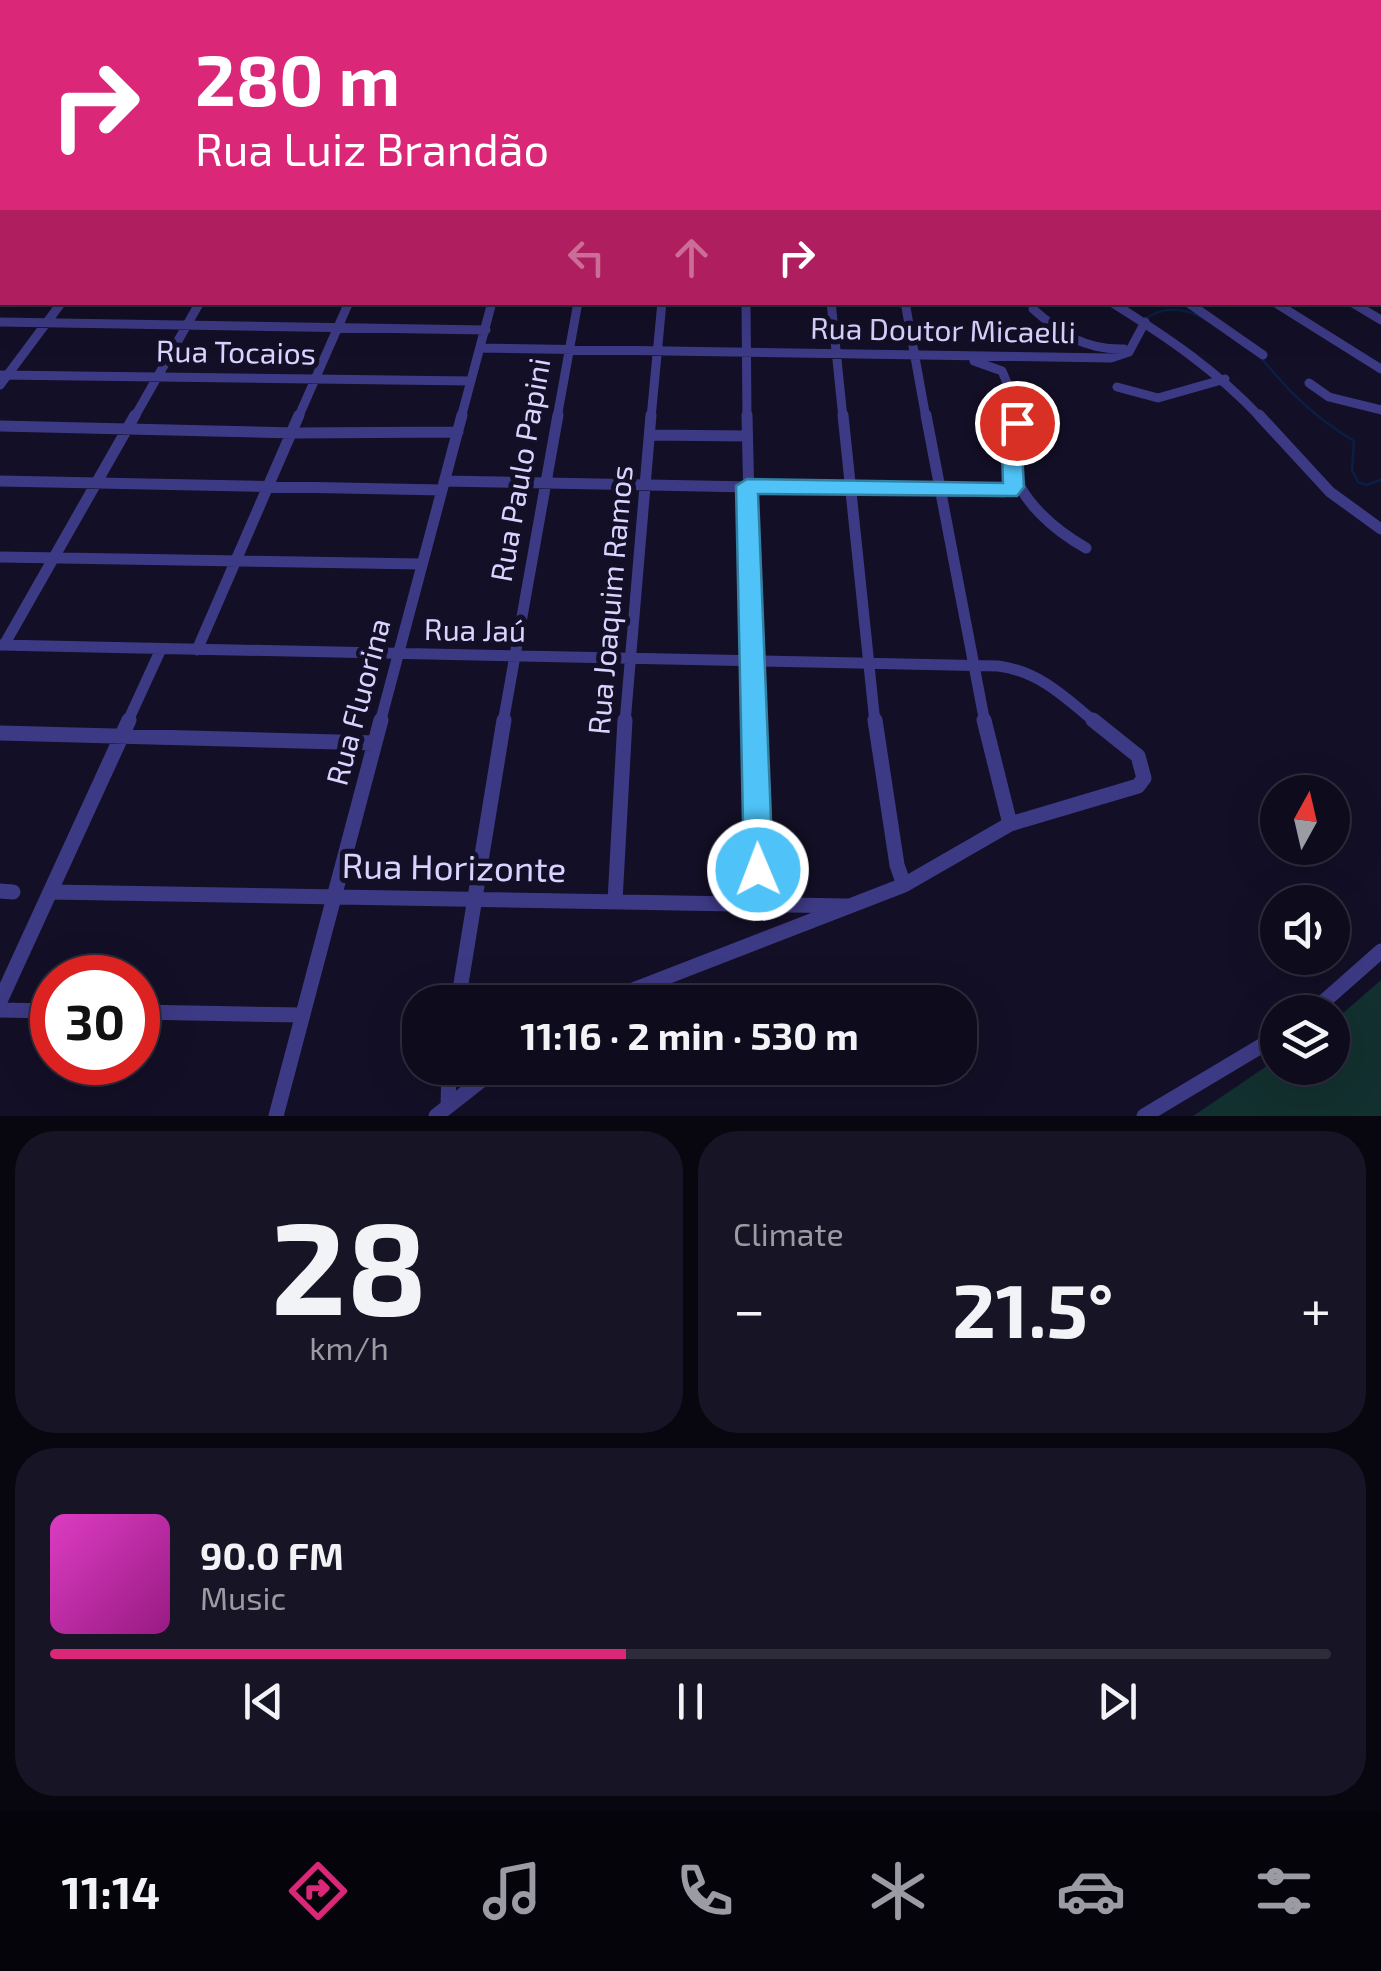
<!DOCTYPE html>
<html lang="en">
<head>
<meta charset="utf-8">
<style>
	:root { --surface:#0e0b1c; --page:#171425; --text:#f1f3f6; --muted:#9b9ba3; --line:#2e2b3b; --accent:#db2777 }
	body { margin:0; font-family:"Exo 2",sans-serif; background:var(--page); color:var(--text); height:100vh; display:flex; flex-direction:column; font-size:38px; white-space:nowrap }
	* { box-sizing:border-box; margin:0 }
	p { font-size:32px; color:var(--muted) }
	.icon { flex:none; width:55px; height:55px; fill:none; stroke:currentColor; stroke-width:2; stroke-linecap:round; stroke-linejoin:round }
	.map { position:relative; height:1116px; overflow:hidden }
	.sheet { display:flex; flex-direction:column; gap:15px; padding:15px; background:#08060f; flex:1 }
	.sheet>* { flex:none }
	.banner { position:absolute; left:0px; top:0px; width:1382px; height:305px; box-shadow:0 10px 40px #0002,0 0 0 2px var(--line); background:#db2777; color:#fff; overflow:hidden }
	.needle { width:65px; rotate:8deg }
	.controls { position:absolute; left:1260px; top:775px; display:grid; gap:20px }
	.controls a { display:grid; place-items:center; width:90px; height:90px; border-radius:50%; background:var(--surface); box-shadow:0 10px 40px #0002,0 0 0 2px var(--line); font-size:50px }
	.speed { position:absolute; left:30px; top:955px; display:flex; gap:20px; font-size:50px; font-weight:700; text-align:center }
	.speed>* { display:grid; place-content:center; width:130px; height:130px; border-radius:50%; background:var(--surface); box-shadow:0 10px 40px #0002,0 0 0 2px var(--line); line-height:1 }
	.speed .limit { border:15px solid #d22; background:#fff; color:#111 }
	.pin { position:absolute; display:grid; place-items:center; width:85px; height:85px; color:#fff; margin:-42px; border:5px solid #fff; border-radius:50%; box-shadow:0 2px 10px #0007 }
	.me { position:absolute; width:110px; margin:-55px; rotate:359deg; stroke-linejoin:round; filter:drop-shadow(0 0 8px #0008) }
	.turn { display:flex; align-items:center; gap:35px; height:210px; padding:0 30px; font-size:45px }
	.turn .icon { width:130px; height:130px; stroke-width:2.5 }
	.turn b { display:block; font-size:70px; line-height:85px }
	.lanes { display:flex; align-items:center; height:95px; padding:0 30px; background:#0003; justify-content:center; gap:50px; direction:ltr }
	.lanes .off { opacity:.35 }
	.big { font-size:75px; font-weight:700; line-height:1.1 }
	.sheet .widget { flex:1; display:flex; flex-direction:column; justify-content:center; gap:15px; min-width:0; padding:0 35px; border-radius:40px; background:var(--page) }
	.sheet .dial { align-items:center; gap:0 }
	.dial b { font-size:130px; line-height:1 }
	.song { display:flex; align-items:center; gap:30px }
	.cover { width:120px; height:120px; border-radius:15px; background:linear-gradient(135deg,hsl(310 70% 55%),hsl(310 70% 35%)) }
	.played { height:10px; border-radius:5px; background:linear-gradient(90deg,var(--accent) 45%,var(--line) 45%) }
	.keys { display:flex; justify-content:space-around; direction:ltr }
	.heat { display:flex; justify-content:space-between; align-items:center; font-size:55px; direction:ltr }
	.sheet .tiles { flex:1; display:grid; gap:15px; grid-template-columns:1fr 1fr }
	.widget:last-child { grid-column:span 2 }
	.trip { position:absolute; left:402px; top:985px; width:575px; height:100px; border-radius:40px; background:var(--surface); box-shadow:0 10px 40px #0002,0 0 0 2px var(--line); font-weight:700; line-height:100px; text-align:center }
	.dock { display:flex; height:160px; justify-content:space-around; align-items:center; background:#06040b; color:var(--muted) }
	.dock .icon { width:70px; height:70px }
	.dock .current { color:var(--accent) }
	.dock b { font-size:45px; color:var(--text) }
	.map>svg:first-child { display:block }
</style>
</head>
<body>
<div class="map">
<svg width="1381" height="1116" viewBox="0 0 1381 1116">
	<rect width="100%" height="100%" fill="#130f26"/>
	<path fill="#12302f" d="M1381,980V1116H1193L1277,1059L1278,1068H1332L1333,1022Z"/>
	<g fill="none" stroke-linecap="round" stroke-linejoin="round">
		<path stroke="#0a1f44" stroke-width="2.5" d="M1146,318C1184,294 1217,327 1248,349
			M1263,360C1290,393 1317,419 1354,441L1352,470L1358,482L1366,485L1381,480"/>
		<path stroke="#0a1f44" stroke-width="18" d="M208,2L216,0
			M0,58L2,57"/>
		<path stroke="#3d3a85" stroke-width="6" d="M124,2L133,0
			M179,2L187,0
			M381,2L385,0
			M564,2L577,0
			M841,2L847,0
			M859,2L865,0
			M0,97L2,104
			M0,121L2,117"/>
		<path stroke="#3d3a85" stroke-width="9" d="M746,302L747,418
			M831,302L843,418
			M905,302L926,418
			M1111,302C1167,337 1216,370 1261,418
			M1187,302L1263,355
			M1274,302L1381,369
			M1351,302L1381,320
			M1033,309C1061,334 1085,350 1124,349
			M0,322L486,330
			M481,348L1111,358L1129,352L1145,322
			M974,361L1002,371L1013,397L1014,418
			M0,375L471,381
			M1309,383L1329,397L1381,410
			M0,385L62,302
			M1117,387L1158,398L1225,379
			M134,418L200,302
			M298,418L349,302
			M461,418L492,302
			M557,418L578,302
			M651,418L662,302"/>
		<path stroke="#3d3a85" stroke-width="11" d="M747,415L754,723
			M843,415L875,723
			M926,415L985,723
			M1014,415C1013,432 1010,448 1012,464C1018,500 1056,531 1086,548
			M1259,415L1330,492L1381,529
			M0,426L294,433L458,432
			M651,435L746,436
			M0,481L442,490
			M445,481L1004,492L1013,487L1014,480
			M0,557L421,564
			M0,645L998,666C1039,671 1066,698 1096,723
			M4,645L135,415
			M197,650L299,415
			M127,723L161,649
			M380,723L462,415
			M503,723L558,415
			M625,723L651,415"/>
		<path stroke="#3d3a85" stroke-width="15" d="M754,720L759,905
			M875,720L897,865L904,885
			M984,720L1010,824
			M0,733L375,743
			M0,891L13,892
			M51,892L847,906
			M615,901L625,720
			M0,1001L129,720
			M458,1002L504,720
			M602,1002L904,885L1010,824L1138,786L1144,778L1138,756L1093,720
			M0,1010L52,1011
			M138,1012L301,1015
			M1312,1012L1381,951
			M448,1106L449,1068
			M276,1116L381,720
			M436,1116L497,1068
			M1144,1116L1278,1036"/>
		<path fill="#c25bff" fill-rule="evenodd" d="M0,72H2V78H0Z"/>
		<path stroke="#00e5ff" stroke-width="2.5" stroke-dasharray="9 8" stroke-linecap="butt" d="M148,2L157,0"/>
	</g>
	<path fill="#4fc3f7" stroke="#337fa1" stroke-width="2.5" d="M1017,416L1027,423L1022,452L1024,487L1017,496L758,494L773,870L768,880L758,884L748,880L744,870L736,486L747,479L1003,483L1002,452L1007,423Z"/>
	<g text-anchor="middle" stroke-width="10" stroke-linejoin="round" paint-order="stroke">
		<g font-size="30" fill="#d9d4ff" stroke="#130f26">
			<text transform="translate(943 331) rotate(1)" y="10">Rua Doutor Micaelli</text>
			<text transform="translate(236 353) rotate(1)" y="10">Rua Tocaios</text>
			<text transform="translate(521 470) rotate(-80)" y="10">Rua Paulo Papini</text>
			<text transform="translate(611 600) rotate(-85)" y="10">Rua Joaquim Ramos</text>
			<text transform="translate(475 631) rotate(1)" y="10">Rua Jaú</text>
			<text transform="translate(359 702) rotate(-75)" y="10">Rua Fluorina</text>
		</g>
		<g font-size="35" fill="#d9d4ff" stroke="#130f26">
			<text transform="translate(454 868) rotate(1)" y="12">Rua Horizonte</text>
		</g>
	</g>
</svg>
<div class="controls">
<a><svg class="needle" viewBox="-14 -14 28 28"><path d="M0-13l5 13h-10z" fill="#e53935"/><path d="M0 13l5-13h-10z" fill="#9b9ba3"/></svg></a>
<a><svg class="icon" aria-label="sound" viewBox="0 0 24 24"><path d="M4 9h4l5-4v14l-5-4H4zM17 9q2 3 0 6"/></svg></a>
<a><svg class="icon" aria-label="layers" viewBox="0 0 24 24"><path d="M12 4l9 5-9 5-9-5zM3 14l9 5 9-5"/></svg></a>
</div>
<div class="speed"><div class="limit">30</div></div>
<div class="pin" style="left:1017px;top:423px;background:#d93025"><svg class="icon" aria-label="arrive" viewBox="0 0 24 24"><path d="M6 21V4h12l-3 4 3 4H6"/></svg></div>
<svg class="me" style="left:758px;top:870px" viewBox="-20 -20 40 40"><circle r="17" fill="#4fc3f7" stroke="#fff" stroke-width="3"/><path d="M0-11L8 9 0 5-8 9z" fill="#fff"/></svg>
<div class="trip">11:16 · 2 min · 530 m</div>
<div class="banner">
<div class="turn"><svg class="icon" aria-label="right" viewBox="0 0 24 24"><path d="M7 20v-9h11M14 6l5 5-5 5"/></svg><div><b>280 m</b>Rua Luiz Brandão</div></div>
<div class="lanes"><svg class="icon off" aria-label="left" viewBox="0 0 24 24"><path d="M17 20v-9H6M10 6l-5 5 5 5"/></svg><svg class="icon off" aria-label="ahead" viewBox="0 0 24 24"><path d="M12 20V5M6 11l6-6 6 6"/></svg><svg class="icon" aria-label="right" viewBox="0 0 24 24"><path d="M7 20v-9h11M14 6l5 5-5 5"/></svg></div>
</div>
</div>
<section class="sheet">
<div class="tiles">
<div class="widget dial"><b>28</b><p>km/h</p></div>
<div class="widget"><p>Climate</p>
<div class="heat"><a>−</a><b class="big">21.5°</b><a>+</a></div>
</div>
<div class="widget">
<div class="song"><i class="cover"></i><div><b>90.0 FM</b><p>Music</p></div></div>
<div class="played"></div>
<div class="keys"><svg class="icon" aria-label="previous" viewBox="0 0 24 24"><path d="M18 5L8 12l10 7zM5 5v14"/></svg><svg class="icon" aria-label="pause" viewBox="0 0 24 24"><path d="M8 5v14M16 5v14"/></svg><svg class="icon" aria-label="next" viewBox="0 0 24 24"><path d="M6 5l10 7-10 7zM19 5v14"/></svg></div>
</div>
</div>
</section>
<nav class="dock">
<b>11:14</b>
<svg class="icon current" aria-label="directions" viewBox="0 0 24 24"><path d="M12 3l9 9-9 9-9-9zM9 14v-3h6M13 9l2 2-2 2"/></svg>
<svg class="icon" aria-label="music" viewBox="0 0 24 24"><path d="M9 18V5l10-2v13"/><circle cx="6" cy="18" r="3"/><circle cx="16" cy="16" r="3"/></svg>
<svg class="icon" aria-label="phone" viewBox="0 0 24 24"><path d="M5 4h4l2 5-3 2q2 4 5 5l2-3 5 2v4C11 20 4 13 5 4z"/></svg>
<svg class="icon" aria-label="climate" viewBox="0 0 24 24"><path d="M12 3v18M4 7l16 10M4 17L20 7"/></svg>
<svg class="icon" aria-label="car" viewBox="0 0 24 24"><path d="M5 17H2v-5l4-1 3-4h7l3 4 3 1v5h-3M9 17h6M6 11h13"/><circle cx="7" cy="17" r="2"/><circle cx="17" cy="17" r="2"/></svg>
<svg class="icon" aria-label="filters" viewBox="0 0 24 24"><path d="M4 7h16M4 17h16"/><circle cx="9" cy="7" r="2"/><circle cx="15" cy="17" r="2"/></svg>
</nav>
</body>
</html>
